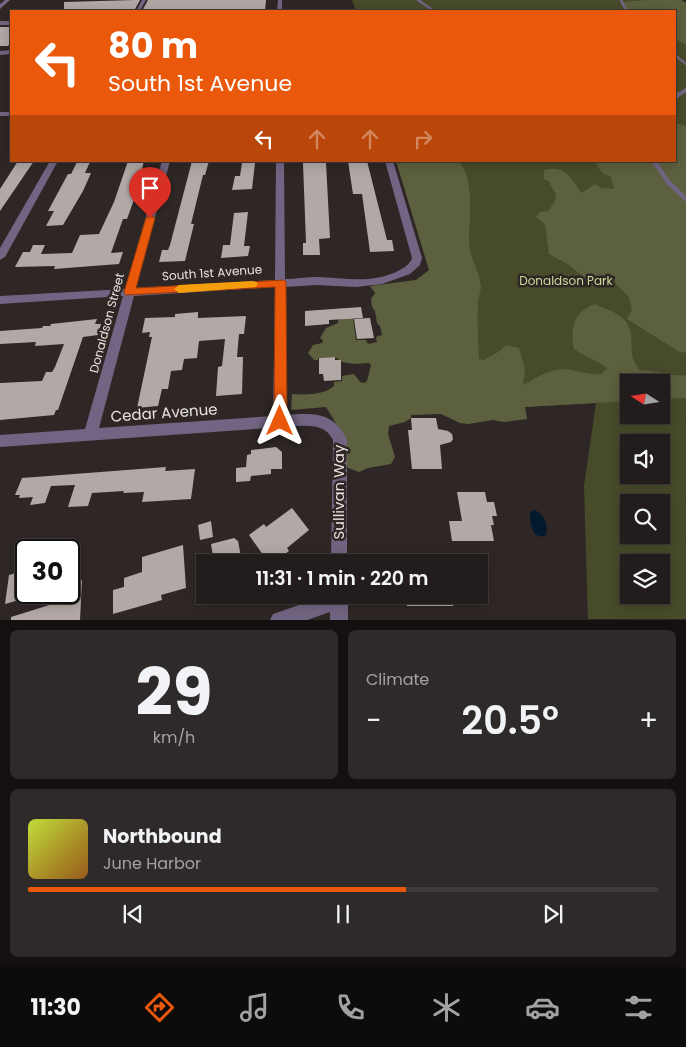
<!DOCTYPE html>
<html lang="en">
<head>
<meta charset="utf-8">
<style>
	:root { --surface:#221d1c; --page:#2e2a29; --text:#f1f3f6; --muted:#a2a2a3; --line:#3f3b3b; --accent:#ea580c }
	body { margin:0; font-family:Poppins,sans-serif; background:var(--page); color:var(--text); height:100vh; display:flex; flex-direction:column; font-size:19px; white-space:nowrap }
	* { box-sizing:border-box; margin:0 }
	p { font-size:16px; color:var(--muted) }
	.icon { flex:none; width:28px; height:28px; fill:none; stroke:currentColor; stroke-width:2; stroke-linecap:round; stroke-linejoin:round }
	.map { position:relative; height:620px; overflow:hidden }
	.panel { display:flex; flex-direction:column; gap:10px; padding:10px; background:#13100f; flex:1 }
	.panel>* { flex:none }
	.guide { position:absolute; left:10px; top:10px; width:666px; height:152px; border-radius:0px; box-shadow:0 2px 12px #0003,0 0 0 1px var(--line); background:#ea580c; color:#fff; overflow:hidden }
	.needle { width:32px; rotate:282deg }
	.controls { position:absolute; left:620px; top:374px; display:grid; gap:10px }
	.controls a { display:grid; place-items:center; width:50px; height:50px; border-radius:0px; background:var(--surface); box-shadow:0 2px 12px #0003,0 0 0 1px var(--line); font-size:25px }
	.speed { position:absolute; left:15px; top:539px; display:flex; gap:10px; font-size:25px; font-weight:700; text-align:center }
	.speed>* { display:grid; place-content:center; width:65px; height:65px; border-radius:50%; background:var(--surface); box-shadow:0 2px 12px #0003,0 0 0 1px var(--line); line-height:1 }
	.speed .limit { border:2px solid #111; border-radius:8px; background:#fff; color:#111 }
	.pin { position:absolute; display:grid; place-items:center; width:42px; height:42px; color:#fff; margin:-51px -21px; border-radius:50% 50% 50% 0; rotate:-45deg; box-shadow:0 0 5px #0007 }
	.pin .icon { rotate:45deg }
	.me { position:absolute; width:55px; margin:-28px; rotate:0deg; stroke-linejoin:round; filter:drop-shadow(0 0 4px #0008) }
	.turn { display:flex; align-items:center; gap:18px; height:105px; padding:0 15px; font-size:22px }
	.turn .icon { width:65px; height:65px; stroke-width:2.5 }
	.turn b { display:block; font-size:35px; line-height:42px }
	.lanes { display:flex; align-items:center; height:48px; padding:0 15px; background:#0003; justify-content:center; gap:25px; direction:ltr }
	.lanes .off { opacity:.35 }
	.big { font-size:38px; font-weight:600; line-height:1.1 }
	.panel .widget { flex:1; display:flex; flex-direction:column; justify-content:center; gap:8px; min-width:0; padding:0 18px; border-radius:8px; background:var(--page) }
	.panel .dial { align-items:center; gap:0 }
	.dial b { font-size:65px; line-height:1 }
	.song { display:flex; align-items:center; gap:15px }
	.cover { width:60px; height:60px; border-radius:8px; background:linear-gradient(135deg,hsl(70 70% 55%),hsl(30 70% 35%)) }
	.played { height:5px; border-radius:2px; background:linear-gradient(90deg,var(--accent) 60%,var(--line) 60%) }
	.keys { display:flex; justify-content:space-around; direction:ltr }
	.heat { display:flex; justify-content:space-between; align-items:center; font-size:28px; direction:ltr }
	.panel .tiles { flex:1; display:grid; gap:10px; grid-template-columns:1fr 1fr }
	.widget:last-child { grid-column:span 2 }
	.trip { position:absolute; left:196px; top:554px; width:292px; height:50px; border-radius:0px; background:var(--surface); box-shadow:0 2px 12px #0003,0 0 0 1px var(--line); font-weight:600; line-height:50px; text-align:center }
	.tabs { display:flex; height:80px; justify-content:space-around; align-items:center; background:#0e0c0b; color:var(--muted) }
	.tabs .icon { width:35px; height:35px }
	.tabs .current { color:var(--accent) }
	.tabs b { font-size:22px; color:var(--text) }
	.map>svg:first-child { display:block }
</style>
</head>
<body>
<div class="map">
<svg width="686" height="620" viewBox="0 0 686 620">
	<rect width="100%" height="100%" fill="#2e2725"/>
	<path fill="#474b2a" fill-rule="evenodd" d="M352,0H681L686,3V619H588L584,486L596,403L377,415L450,334L404,161H675V11H356ZM629,382H661V415H629ZM629,442H661V475H629ZM629,502H661V535H629ZM629,562H661V595H629Z"/>
	<path fill="#5c603e" d="M646,0H681L686,3V45L675,39V11H626L623,2Z
		M675,123L686,126V353L678,351L627,319L632,310L629,297L616,284L615,280L603,287L591,283L569,265L549,254L545,224L536,217L540,212L549,211C556,197 560,198 550,185V182L544,179V170C566,164 571,179 582,193L595,184L601,188L614,189L611,177L602,173L594,161H675Z
		M396,161H459C475,182 469,216 469,241C469,257 479,270 481,286C481,290 479,296 478,301C477,320 478,340 479,359L484,360L500,351L506,345L519,348L525,369L523,385C538,377 553,366 571,370C584,372 588,375 602,374L607,368C597,360 585,357 574,349C570,327 574,312 595,304C602,308 610,310 617,314C643,330 622,352 640,370C656,370 671,377 686,375V398L661,399V382H629V401L525,407L527,419L504,422L493,420L468,424L460,423L441,414L411,415V418L405,422L389,426L388,434L395,457L391,464L368,468L359,472L343,466L340,430L326,407L291,410L292,394C305,395 324,395 334,386V382L342,381V376L354,374L360,382L364,383L367,381L371,365L369,363L354,364L342,362L335,357L318,358V360H314L308,353L313,345L322,343L323,340L320,338L326,328L338,323V320L341,319V308L348,309L353,318L356,340H366L368,344L377,342L376,337L382,335L380,326L377,323L375,311L372,307L371,299L375,293L370,286L416,280L429,270Z"/>
	<path fill="#03192e" d="M534,510C544,513 550,527 545,536C532,539 530,524 530,513Z"/>
	<path fill="#b2a9a6" d="M135,0H140L134,11H64V2Z
		M148,0H266L265,11H142Z
		M0,27H11V42L8,46H0Z
		M18,161H34L0,211V189Z
		M128,161H144L136,194L127,219H123L111,253L123,252L119,264L54,269L55,266L15,267L23,252H30L33,245H45L41,254L72,253L80,235L99,234L114,202Z
		M192,161H209L205,175H203L191,224H194L185,261L159,262L162,250H168L170,245Z
		M348,161H367L387,240H392L394,251L370,252L362,194H353Z
		M77,162H90L85,173H91L83,191L63,225L46,226L54,211H48L68,174H71Z
		M242,163H255L252,189L232,190L235,176H240Z
		M303,163H326L330,238L319,239L320,255H303V243H306Z
		M248,212L244,246H250L248,256L221,258L223,245H230L234,213Z
		M361,307L363,318L329,320V324L305,326V311Z
		M198,312V318L246,316L244,334H239L237,357H243L242,394L216,396L218,367L222,366L225,339L199,341L197,358L184,359L182,370L171,371L168,389H162L158,406L137,408L152,337H149L150,332L142,333L145,318L175,317V314Z
		M370,318L374,338L357,339L354,319Z
		M97,319L95,324H101L98,335L83,337L58,410H56L54,415L0,420V383L42,381L46,372H52L55,367L64,344L35,346L36,342L0,344V331L42,328L43,326H50L51,324Z
		M335,357V360H341V380L324,381L323,374H319V358Z
		M411,418H436L438,429L448,431L452,434L453,439L451,442L440,445L442,469H412L408,430H412Z
		M276,447L282,452V469H271V474L251,476L250,481L236,482V468L246,467L247,455L251,454V450Z
		M166,467L165,471L195,469L191,499L142,502L144,492L123,493L124,491L92,493L88,506L68,507L75,485L51,486L45,503L30,505L33,497L19,498L20,495H15L22,478Z
		M457,492H485L487,502H494L497,516H492L494,525H491L494,541H452L449,521H462Z
		M292,508L309,530L287,548L289,551L274,562H268L249,535L264,524L266,527Z
		M211,521L213,537L200,540L198,525Z
		M234,538L238,541L242,562H214L211,544Z
		M183,545L186,588L161,595L162,600L113,614V590L124,587V578L142,572V557Z
		M22,571L19,600L5,604L9,575Z
		M82,580L80,620H11V617L59,602V596L69,593V583Z
		M406,595H451L453,606H407Z"/>
	<g fill="none" stroke-linecap="round" stroke-linejoin="round">
		<path stroke="#726583" stroke-width="2.5" d="M418,0L434,11
			M621,0L626,11
			M675,55L686,64"/>
		<path stroke="#726583" stroke-width="4" d="M675,97L686,90"/>
		<path stroke="#726583" stroke-width="4.5" d="M654,161L668,182L686,199"/>
		<path fill="#726583" fill-rule="evenodd" d="M5,0H10L0,9V4Z
			M142,0H146L140,11H136Z
			M278,0H282V11H277Z
			M0,21H11V25H0Z
			M11,50V54L0,55V51Z
			M0,112H11V116H0Z
			M50,161H58L5,257L0,260V248Z
			M162,161H170L136,288L275,280L276,161H284L285,279C296,279 306,277 317,277C345,278 372,284 398,271C404,268 410,264 412,258L385,161H393L422,258L420,265L410,274L382,284L356,287L317,285L285,287L287,415C314,413 334,412 347,440V562H331L333,440C326,425 311,425 297,426L0,447V435L85,429L123,296L0,304V296L125,289ZM275,287L273,416L99,428L134,296Z
			M328,595H348V620H330V612L307,620H270L273,614Z"/>
	</g>
	<path fill="#ea580c" stroke="#983908" d="M150,215L155,218L136,288L284,280L286,282L287,421L285,425L280,427L276,425L274,421L275,287L126,295L124,292L146,218Z"/>
	<path fill="#f59e0b" d="M253,281L256,282L258,284L256,287L179,293L174,289L179,285Z"/>
	<g text-anchor="middle" stroke-width="5" stroke-linejoin="round" paint-order="stroke">
		<g font-size="12" fill="#e7e2e0" stroke="#2e2725">
			<text transform="translate(212 273) rotate(-4)" y="4">South 1st Avenue</text>
			<text transform="translate(107 323) rotate(-75)" y="4">Donaldson Street</text>
		</g>
		<g font-size="12" fill="#ced698" stroke="#2e2725">
			<text x="566" y="285">Donaldson Park</text>
		</g>
		<g font-size="15" fill="#e7e2e0" stroke="#2e2725">
			<text transform="translate(164 413) rotate(-4)" y="5">Cedar Avenue</text>
			<text transform="translate(339 492) rotate(-90)" y="5">Sullivan Way</text>
		</g>
	</g>
</svg>
<div class="controls">
<a><svg class="needle" viewBox="-14 -14 28 28"><path d="M0-13l5 13h-10z" fill="#e53935"/><path d="M0 13l5-13h-10z" fill="#a2a2a3"/></svg></a>
<a><svg class="icon" aria-label="sound" viewBox="0 0 24 24"><path d="M4 9h4l5-4v14l-5-4H4zM17 9q2 3 0 6"/></svg></a>
<a><svg class="icon" aria-label="search" viewBox="0 0 24 24"><circle cx="10" cy="10" r="6"/><path d="M15 15l6 6"/></svg></a>
<a><svg class="icon" aria-label="layers" viewBox="0 0 24 24"><path d="M12 4l9 5-9 5-9-5zM3 14l9 5 9-5"/></svg></a>
</div>
<div class="speed"><div class="limit">30</div></div>
<div class="pin" style="left:150px;top:218px;background:#d93025"><svg class="icon" aria-label="arrive" viewBox="0 0 24 24"><path d="M6 21V4h12l-3 4 3 4H6"/></svg></div>
<svg class="me" style="left:280px;top:421px" viewBox="-20 -20 40 40"><path d="M0-17L14 15 0 8-14 15z" fill="#ea580c" stroke="#fff" stroke-width="4"/></svg>
<div class="trip">11:31 · 1 min · 220 m</div>
<div class="guide">
<div class="turn"><svg class="icon" aria-label="left" viewBox="0 0 24 24"><path d="M17 20v-9H6M10 6l-5 5 5 5"/></svg><div><b>80 m</b>South 1st Avenue</div></div>
<div class="lanes"><svg class="icon" aria-label="left" viewBox="0 0 24 24"><path d="M17 20v-9H6M10 6l-5 5 5 5"/></svg><svg class="icon off" aria-label="ahead" viewBox="0 0 24 24"><path d="M12 20V5M6 11l6-6 6 6"/></svg><svg class="icon off" aria-label="ahead" viewBox="0 0 24 24"><path d="M12 20V5M6 11l6-6 6 6"/></svg><svg class="icon off" aria-label="right" viewBox="0 0 24 24"><path d="M7 20v-9h11M14 6l5 5-5 5"/></svg></div>
</div>
</div>
<section class="panel">
<div class="tiles">
<div class="widget dial"><b>29</b><p>km/h</p></div>
<div class="widget"><p>Climate</p>
<div class="heat"><a>−</a><b class="big">20.5°</b><a>+</a></div>
</div>
<div class="widget">
<div class="song"><i class="cover"></i><div><b>Northbound</b><p>June Harbor</p></div></div>
<div class="played"></div>
<div class="keys"><svg class="icon" aria-label="previous" viewBox="0 0 24 24"><path d="M18 5L8 12l10 7zM5 5v14"/></svg><svg class="icon" aria-label="pause" viewBox="0 0 24 24"><path d="M8 5v14M16 5v14"/></svg><svg class="icon" aria-label="next" viewBox="0 0 24 24"><path d="M6 5l10 7-10 7zM19 5v14"/></svg></div>
</div>
</div>
</section>
<nav class="tabs">
<b>11:30</b>
<svg class="icon current" aria-label="directions" viewBox="0 0 24 24"><path d="M12 3l9 9-9 9-9-9zM9 14v-3h6M13 9l2 2-2 2"/></svg>
<svg class="icon" aria-label="music" viewBox="0 0 24 24"><path d="M9 18V5l10-2v13"/><circle cx="6" cy="18" r="3"/><circle cx="16" cy="16" r="3"/></svg>
<svg class="icon" aria-label="phone" viewBox="0 0 24 24"><path d="M5 4h4l2 5-3 2q2 4 5 5l2-3 5 2v4C11 20 4 13 5 4z"/></svg>
<svg class="icon" aria-label="climate" viewBox="0 0 24 24"><path d="M12 3v18M4 7l16 10M4 17L20 7"/></svg>
<svg class="icon" aria-label="car" viewBox="0 0 24 24"><path d="M5 17H2v-5l4-1 3-4h7l3 4 3 1v5h-3M9 17h6M6 11h13"/><circle cx="7" cy="17" r="2"/><circle cx="17" cy="17" r="2"/></svg>
<svg class="icon" aria-label="filters" viewBox="0 0 24 24"><path d="M4 7h16M4 17h16"/><circle cx="9" cy="7" r="2"/><circle cx="15" cy="17" r="2"/></svg>
</nav>
</body>
</html>
